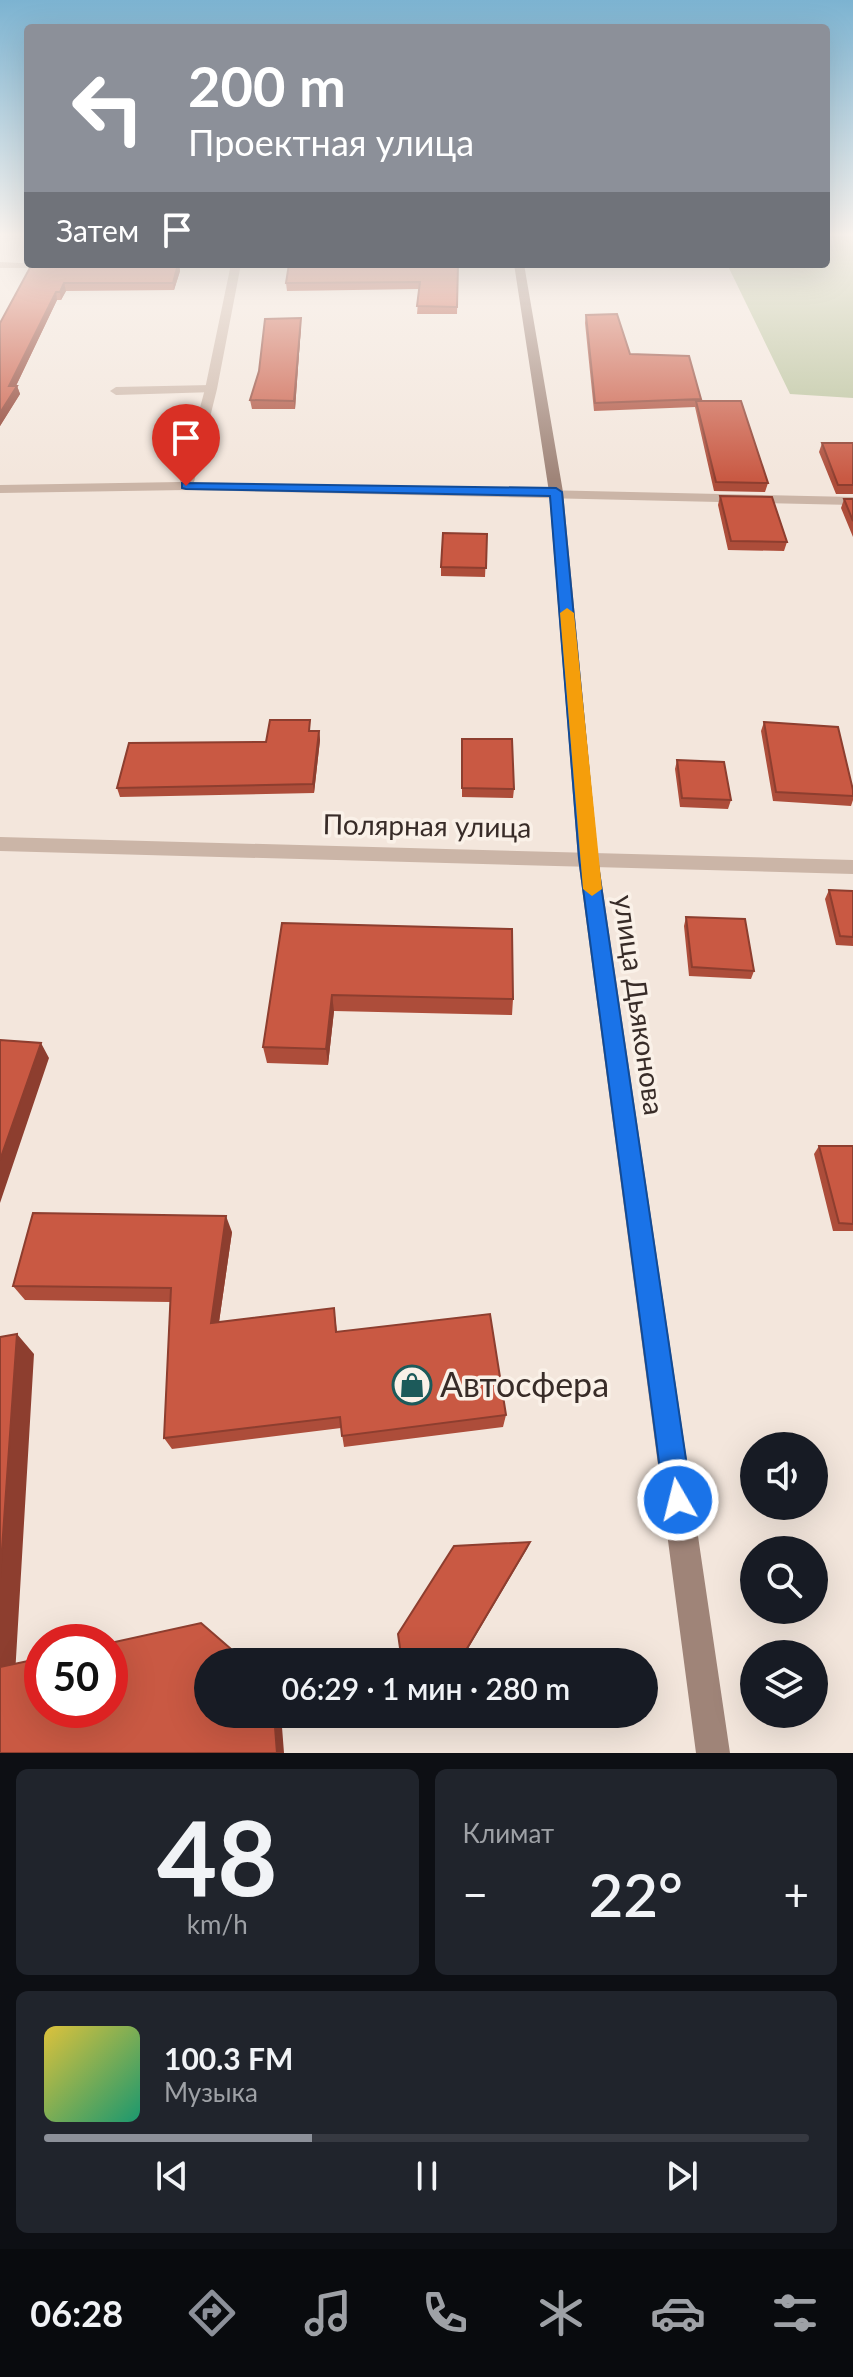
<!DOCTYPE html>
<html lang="ru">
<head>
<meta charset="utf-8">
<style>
	:root { --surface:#171b24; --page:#20242c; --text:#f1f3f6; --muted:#9ea1a6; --line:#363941; --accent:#8c9099 }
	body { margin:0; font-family:Lato,sans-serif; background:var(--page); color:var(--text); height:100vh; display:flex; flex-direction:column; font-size:30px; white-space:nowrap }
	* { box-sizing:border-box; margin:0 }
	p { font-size:26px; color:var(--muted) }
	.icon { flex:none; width:44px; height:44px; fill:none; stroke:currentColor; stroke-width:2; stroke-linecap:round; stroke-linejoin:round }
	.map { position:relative; height:1753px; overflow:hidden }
	.panel { display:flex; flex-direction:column; gap:16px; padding:16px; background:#0d0f14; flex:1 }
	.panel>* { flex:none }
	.hud { position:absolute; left:24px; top:24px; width:806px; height:244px; border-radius:8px; box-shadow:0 8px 32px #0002; background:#8c9099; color:#fff; overflow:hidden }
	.fabs { position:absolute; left:740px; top:1432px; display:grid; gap:16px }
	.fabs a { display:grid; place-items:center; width:88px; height:88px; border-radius:50%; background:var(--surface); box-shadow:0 8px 32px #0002; font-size:40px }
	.speed { position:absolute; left:24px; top:1624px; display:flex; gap:16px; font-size:40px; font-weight:700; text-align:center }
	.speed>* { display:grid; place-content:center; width:104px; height:104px; border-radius:50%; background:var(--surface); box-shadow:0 8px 32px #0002; line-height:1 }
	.speed .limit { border:12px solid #d22; background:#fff; color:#111 }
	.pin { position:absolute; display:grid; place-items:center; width:68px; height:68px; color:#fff; margin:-82px -34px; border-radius:50% 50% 50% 0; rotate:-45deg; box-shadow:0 0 8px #0007 }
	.pin .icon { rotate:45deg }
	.me { position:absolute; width:88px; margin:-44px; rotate:352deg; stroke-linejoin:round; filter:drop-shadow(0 0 6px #0008) }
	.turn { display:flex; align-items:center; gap:28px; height:168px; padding:0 32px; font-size:36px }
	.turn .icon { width:104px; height:104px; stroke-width:2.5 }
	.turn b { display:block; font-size:56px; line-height:68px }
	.then { display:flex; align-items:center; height:76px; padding:0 32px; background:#0003; gap:16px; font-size:30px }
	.big { font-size:60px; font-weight:600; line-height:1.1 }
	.panel .tile { flex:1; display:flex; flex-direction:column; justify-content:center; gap:12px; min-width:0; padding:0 28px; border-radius:12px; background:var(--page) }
	.panel .dial { align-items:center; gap:0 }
	.dial b { font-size:104px; line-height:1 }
	.song { display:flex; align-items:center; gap:24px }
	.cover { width:96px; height:96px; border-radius:12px; background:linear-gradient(135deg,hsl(50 70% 55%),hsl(160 70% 35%)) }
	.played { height:8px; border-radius:4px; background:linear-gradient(90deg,var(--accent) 35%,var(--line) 35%) }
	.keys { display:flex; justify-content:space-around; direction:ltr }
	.heat { display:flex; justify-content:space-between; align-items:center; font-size:44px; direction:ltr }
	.panel .tiles { flex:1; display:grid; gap:16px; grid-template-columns:1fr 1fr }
	.tile:last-child { grid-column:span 2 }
	.trip { position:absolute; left:194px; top:1648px; width:464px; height:80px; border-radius:40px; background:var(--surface); box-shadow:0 8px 32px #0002; font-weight:600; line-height:80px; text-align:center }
	.menu { display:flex; height:128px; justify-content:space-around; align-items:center; background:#090b0e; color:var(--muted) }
	.menu .icon { width:56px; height:56px }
	.menu .on { color:var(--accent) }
	.menu b { font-size:36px; color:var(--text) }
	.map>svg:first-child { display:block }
</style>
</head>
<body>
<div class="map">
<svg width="853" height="1753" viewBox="0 0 853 1753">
	<rect width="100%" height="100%" fill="#f3e6dc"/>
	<path fill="#b8c29b" d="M826,233H853V398L790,394L727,264H826Z"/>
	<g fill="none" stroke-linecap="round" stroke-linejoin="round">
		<path fill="#cbb5a7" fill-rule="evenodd" d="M0,262L61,265L56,268H0Z
			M148,264H240L241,265L236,268H152Z
			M211,385L215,386V392L116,395L110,391L116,387Z"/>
		<path fill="#cbb5a7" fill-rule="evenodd" d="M231,264H241L217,389L194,482L853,497V505L186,490L0,493V485L180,482L205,389Z
			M0,837L853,860V874L0,851Z"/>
		<path fill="#9f8478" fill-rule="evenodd" d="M514,264H524L563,492L598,858L730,1753H696L578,858L549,492Z"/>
	</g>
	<path fill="#ad4d3a" d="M32,264H179L180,271L174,290L66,291L61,300H57L16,386H17L20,394L0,426V323Z
		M458,264L457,314H417L419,289L287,291L286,283Z
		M586,315L630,354L701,399V401L768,483L765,492L714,491L695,407L594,411L585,323Z
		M301,326L295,409H252L250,400Z
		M822,443H853V494H836L819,452Z
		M720,496L787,542L784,551L728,550L718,505Z
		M844,499H853V537L841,508Z
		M487,534L485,577L441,576V567Z
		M764,722L853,790V800L851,806L773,801L761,731Z
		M311,731H319L320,740L314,793L120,797L117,788L266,742Z
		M462,739L514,789L513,798L462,797Z
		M677,760L731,800L728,809L680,807L675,769Z
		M829,890L853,891V946L836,945L825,899Z
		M686,917L754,971L751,979L689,976L684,926Z
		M282,923L513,999L512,1015L334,1011L328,1065L267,1063L263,1047Z
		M819,1146H853V1231H833L814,1154Z
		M232,1232L219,1322L334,1308L337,1332L506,1415L503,1427L344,1447L341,1428L172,1449L164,1438L170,1302L25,1300L13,1286Z"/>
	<path fill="#8d3e2f" d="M179,264L180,271L174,290L173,283Z
		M64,283L66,291L61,300L60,292Z
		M56,292L57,300L12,394L9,386Z
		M301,318V326L295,409L294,401Z
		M17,386L20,394L0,426V413Z
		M319,731L320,740L314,793L313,784Z
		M332,995L334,1011L328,1065L326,1049Z
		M41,1043L49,1058L0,1203V1160Z
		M226,1216L232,1232L217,1336L211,1323Z
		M17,1334L34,1354L15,1675L0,1670V1578Z
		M530,1542L527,1549L460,1662H459Z
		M274,1714H281L284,1753H277Z"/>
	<path fill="#c95943" stroke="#8d3e2f" stroke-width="2" d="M32,264H178L173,283H64L60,292H56L9,386H17L0,413V323Z
		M289,264H458L457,307L417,306L420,282L286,283Z
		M617,314L630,354L689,356L701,399L595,403L586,315Z
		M301,318L294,401L250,400L259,371L265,319Z
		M696,401H741L768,483L716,482Z
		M822,443H853V485H838Z
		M720,496L772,497L787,542L731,541Z
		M844,499H853V521Z
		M443,533L487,534L486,568L441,567Z
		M270,720H310L309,731H319L313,784L117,788L129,743L266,742Z
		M764,722L838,727L853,790V796L776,792Z
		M462,739H512L514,789L462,788Z
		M677,760L724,762L731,800L682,798Z
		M829,890L853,891V937L840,936Z
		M686,917L745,919L754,971L692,967Z
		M282,923L512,929L513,999L332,995L326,1049L263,1047Z
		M0,1040L41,1043L0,1160Z
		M819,1146H853V1224L839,1223Z
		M33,1213L226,1216L211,1323L334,1308L336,1332L490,1314L506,1415L342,1436L340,1417L164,1438L171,1288L13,1286Z
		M17,1334L0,1578V1337Z
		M530,1542L459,1662H402L398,1634L454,1546Z
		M201,1623L246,1662H208V1714H274L277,1753H0V1667L42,1658V1710H110V1643Z"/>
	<linearGradient id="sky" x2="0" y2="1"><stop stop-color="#7cb3d1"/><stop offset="0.49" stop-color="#faf4ef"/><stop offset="1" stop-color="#faf4ef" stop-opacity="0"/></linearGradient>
	<rect width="853" height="479" fill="url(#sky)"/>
	<path fill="#1a73e8" stroke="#114b97" stroke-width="2" d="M182,483L556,488L562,492L597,858L692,1500L688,1510L678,1514L668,1510L664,1500L579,858L550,496L186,489L182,488Z"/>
	<path fill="#f59e0b" d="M567,608L574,613L602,889L592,896L583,889L560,613Z"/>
	<defs>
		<g id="shop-ring" transform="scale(2)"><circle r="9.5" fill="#faf1e8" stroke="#1c5a5a" stroke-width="1.5"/><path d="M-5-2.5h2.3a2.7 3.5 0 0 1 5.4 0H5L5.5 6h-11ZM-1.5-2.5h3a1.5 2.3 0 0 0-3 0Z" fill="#1c5a5a"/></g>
	</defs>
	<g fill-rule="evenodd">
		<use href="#shop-ring" x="412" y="1385"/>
	</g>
	<g text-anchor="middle" stroke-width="7" stroke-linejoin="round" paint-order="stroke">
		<g font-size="28" fill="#382c28" stroke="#faf1e8">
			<text transform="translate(427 826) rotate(1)" y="10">Полярная улица</text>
			<text transform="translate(639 1005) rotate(82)" y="10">улица Дьяконова</text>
		</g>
		<g font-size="34" fill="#382c28" stroke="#faf1e8" text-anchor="start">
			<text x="440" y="1397">Автосфера</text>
		</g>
	</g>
</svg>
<div class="fabs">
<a><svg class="icon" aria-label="sound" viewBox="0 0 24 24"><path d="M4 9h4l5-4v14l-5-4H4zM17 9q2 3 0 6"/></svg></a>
<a><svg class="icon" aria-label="search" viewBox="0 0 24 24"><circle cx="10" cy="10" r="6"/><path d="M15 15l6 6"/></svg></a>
<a><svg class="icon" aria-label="layers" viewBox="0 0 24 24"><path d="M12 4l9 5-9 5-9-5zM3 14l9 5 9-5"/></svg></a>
</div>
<div class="speed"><div class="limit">50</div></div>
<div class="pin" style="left:186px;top:486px;background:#d93025"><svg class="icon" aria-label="arrive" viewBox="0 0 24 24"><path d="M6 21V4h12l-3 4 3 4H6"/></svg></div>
<svg class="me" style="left:678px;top:1500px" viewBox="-20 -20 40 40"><circle r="17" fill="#1a73e8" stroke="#fff" stroke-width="3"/><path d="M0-11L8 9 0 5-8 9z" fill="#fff"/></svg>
<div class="trip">06:29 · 1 мин · 280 m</div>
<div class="hud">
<div class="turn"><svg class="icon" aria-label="left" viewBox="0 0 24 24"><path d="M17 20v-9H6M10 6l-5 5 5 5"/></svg><div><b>200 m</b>Проектная улица</div></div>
<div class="then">Затем<svg class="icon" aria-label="arrive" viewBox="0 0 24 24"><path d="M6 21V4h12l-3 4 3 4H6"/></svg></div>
</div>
</div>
<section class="panel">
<div class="tiles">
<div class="tile dial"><b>48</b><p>km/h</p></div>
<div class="tile"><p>Климат</p>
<div class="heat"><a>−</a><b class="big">22°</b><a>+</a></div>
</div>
<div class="tile">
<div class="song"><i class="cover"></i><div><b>100.3 FM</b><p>Музыка</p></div></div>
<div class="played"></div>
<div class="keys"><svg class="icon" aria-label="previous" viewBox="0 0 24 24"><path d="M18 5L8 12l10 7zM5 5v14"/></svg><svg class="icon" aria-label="pause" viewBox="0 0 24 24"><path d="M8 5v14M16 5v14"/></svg><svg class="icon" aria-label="next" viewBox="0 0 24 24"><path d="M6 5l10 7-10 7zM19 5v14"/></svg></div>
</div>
</div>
</section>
<nav class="menu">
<b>06:28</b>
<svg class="icon on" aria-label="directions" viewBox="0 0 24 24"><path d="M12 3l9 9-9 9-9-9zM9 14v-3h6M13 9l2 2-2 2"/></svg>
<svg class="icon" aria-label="music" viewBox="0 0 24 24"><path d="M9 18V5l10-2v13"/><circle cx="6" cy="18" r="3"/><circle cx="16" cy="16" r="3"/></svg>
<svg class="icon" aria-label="phone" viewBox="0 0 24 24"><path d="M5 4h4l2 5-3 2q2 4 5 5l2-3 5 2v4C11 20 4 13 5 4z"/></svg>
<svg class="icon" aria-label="climate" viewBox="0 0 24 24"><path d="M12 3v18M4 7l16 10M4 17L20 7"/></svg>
<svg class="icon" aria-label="car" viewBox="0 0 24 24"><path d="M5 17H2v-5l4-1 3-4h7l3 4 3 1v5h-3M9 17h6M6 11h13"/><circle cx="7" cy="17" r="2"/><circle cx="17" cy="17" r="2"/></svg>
<svg class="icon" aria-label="filters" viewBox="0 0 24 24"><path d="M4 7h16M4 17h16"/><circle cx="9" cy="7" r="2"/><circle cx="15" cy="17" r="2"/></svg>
</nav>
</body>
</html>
